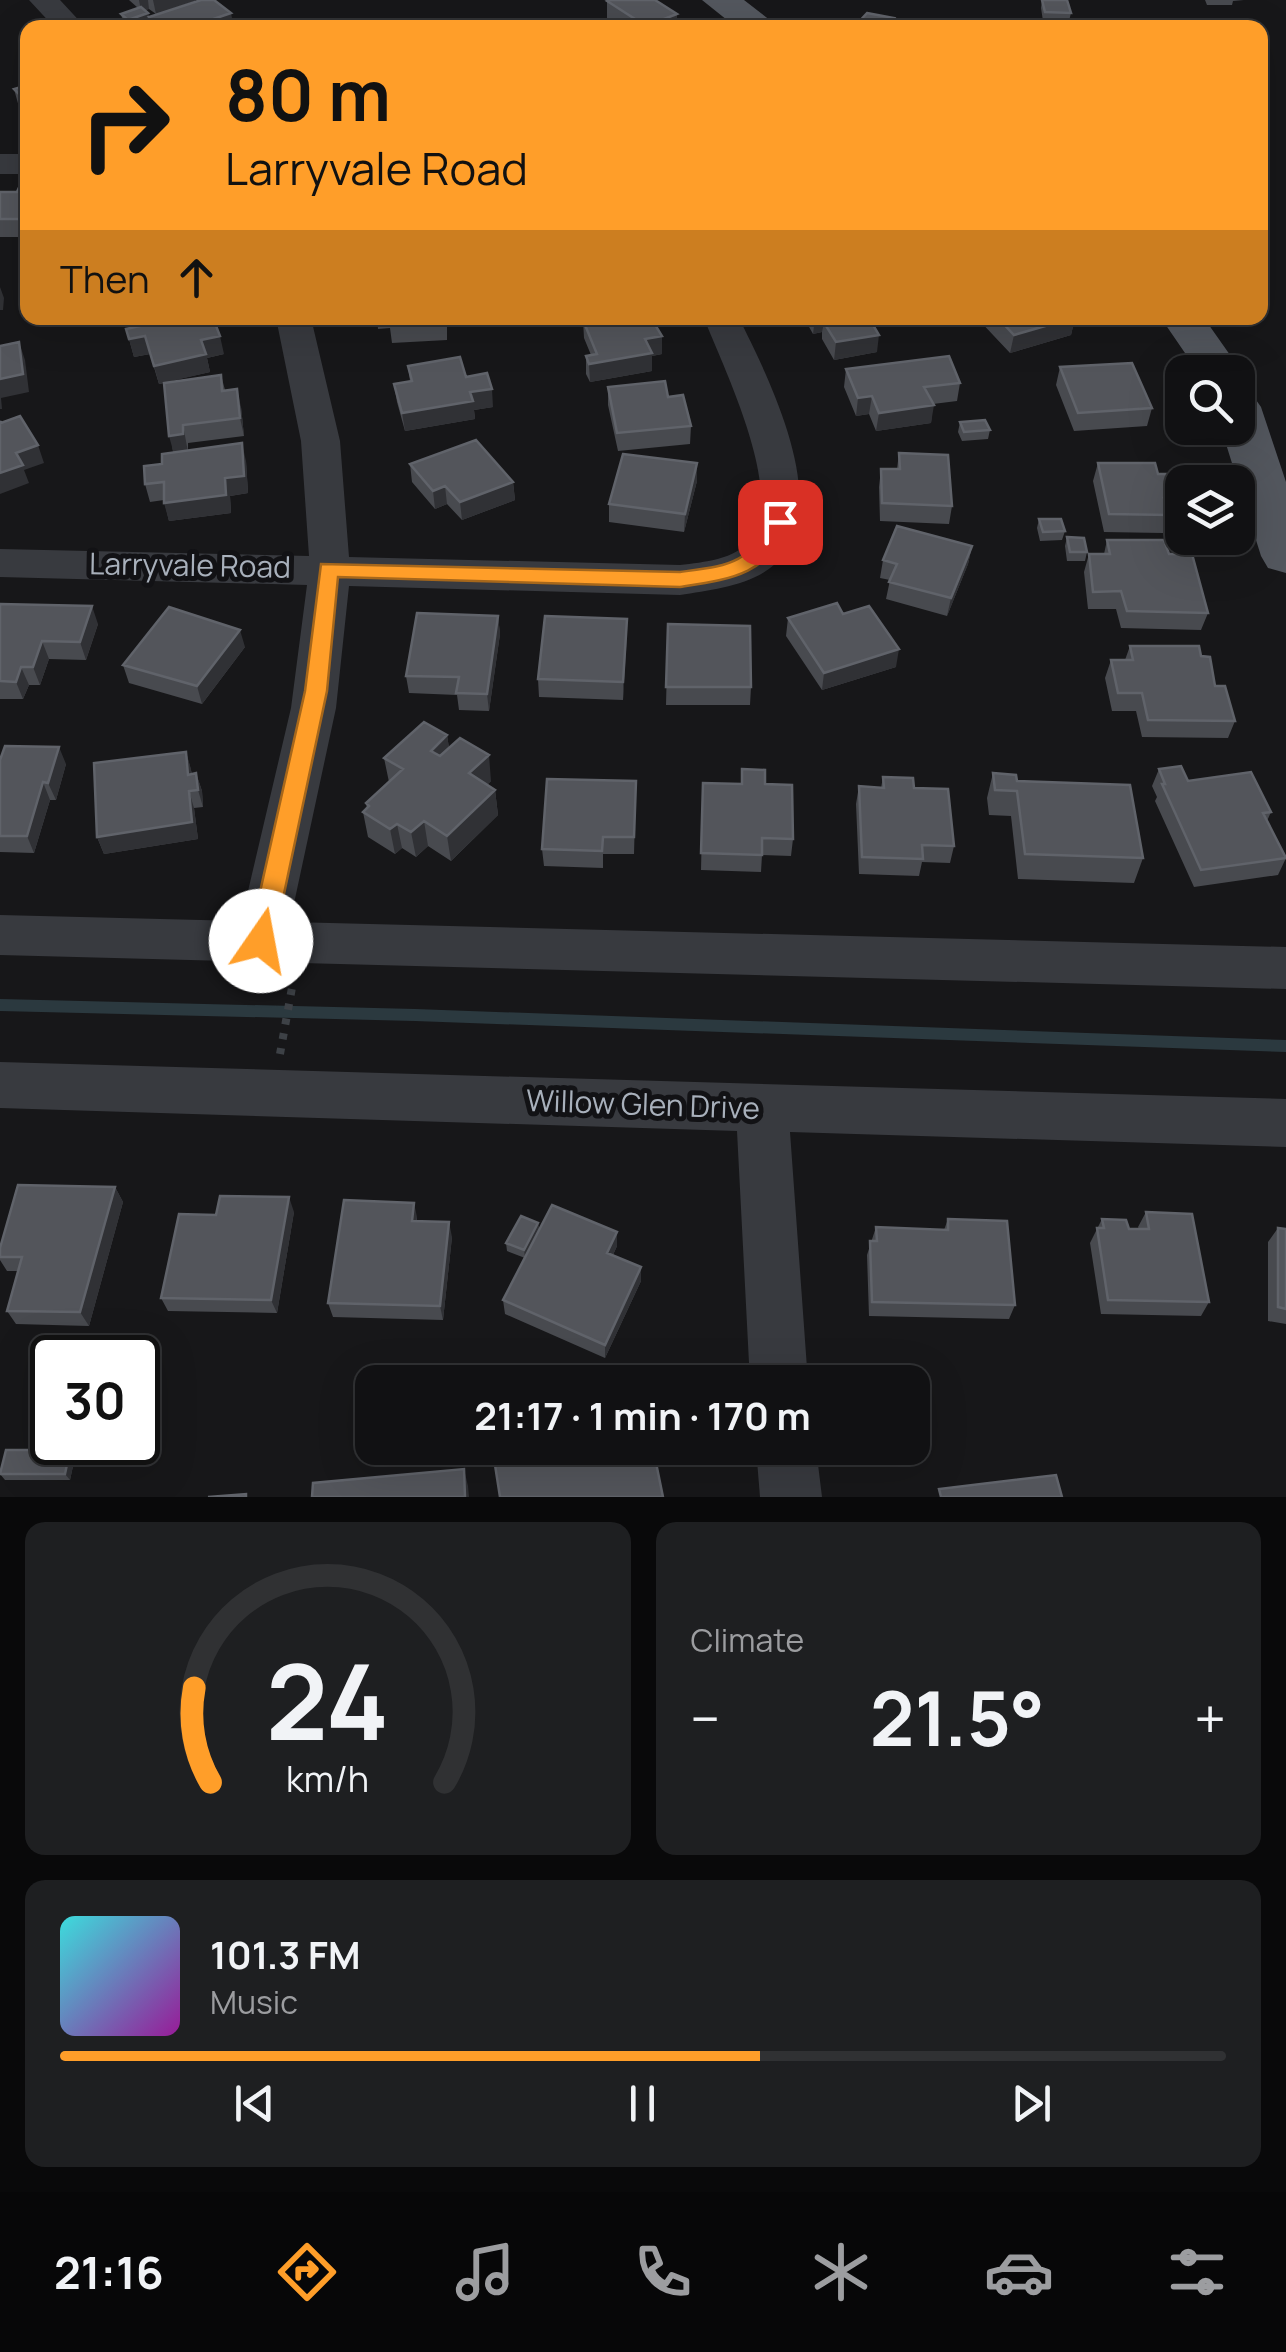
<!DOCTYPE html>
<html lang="en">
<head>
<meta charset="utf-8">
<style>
	:root { --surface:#111113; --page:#1e1f21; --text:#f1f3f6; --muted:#9c9da0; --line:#303133; --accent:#ff9e29 }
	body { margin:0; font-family:Manrope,sans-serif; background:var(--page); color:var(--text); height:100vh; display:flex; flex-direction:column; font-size:38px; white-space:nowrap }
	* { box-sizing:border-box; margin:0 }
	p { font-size:32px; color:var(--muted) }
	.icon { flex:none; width:55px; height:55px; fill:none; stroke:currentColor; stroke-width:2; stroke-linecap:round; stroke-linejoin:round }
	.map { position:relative; height:1497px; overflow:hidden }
	.side { display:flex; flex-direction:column; gap:25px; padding:25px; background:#09090a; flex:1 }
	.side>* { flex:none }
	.hud { position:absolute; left:20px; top:20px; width:1248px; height:305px; border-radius:20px; box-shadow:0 10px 40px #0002,0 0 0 2px var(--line); background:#ff9e29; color:#111; overflow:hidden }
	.controls { position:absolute; left:1165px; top:355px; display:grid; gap:20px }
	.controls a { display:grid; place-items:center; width:90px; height:90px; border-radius:20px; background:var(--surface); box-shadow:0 10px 40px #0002,0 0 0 2px var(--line); font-size:50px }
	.speed { position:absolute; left:30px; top:1335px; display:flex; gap:20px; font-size:50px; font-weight:700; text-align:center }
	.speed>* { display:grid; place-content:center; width:130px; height:130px; border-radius:50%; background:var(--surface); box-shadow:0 10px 40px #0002,0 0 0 2px var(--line); line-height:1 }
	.speed .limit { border:5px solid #111; border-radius:15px; background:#fff; color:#111 }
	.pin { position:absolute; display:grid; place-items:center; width:85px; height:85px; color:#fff; margin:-42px; border-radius:20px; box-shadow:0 5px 15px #0006 }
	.me { position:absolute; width:110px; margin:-55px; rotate:12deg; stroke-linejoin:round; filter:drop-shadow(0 0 8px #0008) }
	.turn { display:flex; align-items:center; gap:35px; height:210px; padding:0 40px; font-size:45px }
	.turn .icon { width:130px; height:130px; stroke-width:2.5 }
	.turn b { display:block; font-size:70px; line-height:85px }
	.then { display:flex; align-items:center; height:95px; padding:0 40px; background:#0003; gap:20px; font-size:38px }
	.big { font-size:75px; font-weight:700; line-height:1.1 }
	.side .card { flex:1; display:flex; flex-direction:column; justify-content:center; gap:15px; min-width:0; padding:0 35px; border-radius:20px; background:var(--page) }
	.side .dial { align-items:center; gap:0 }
	.dial svg { height:260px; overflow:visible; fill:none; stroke:var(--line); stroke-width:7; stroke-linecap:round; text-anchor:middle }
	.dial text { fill:var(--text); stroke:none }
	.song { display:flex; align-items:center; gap:30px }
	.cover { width:120px; height:120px; border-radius:15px; background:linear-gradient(135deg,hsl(180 70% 55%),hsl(300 70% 35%)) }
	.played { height:10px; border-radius:5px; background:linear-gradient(90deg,var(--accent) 60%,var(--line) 60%) }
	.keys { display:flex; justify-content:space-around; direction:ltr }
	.heat { display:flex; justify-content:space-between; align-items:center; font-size:55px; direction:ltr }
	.side .tiles { flex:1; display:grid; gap:25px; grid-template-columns:1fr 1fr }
	.card:last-child { grid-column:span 2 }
	.trip { position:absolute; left:355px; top:1365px; width:575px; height:100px; border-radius:20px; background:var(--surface); box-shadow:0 10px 40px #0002,0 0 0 2px var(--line); font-weight:700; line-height:100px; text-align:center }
	.tab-bar { display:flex; height:160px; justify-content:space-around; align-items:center; background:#070708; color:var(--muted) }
	.tab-bar .icon { width:70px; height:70px }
	.tab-bar .on { color:var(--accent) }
	.tab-bar b { font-size:45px; color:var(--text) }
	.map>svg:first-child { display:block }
</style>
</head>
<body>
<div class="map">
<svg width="1286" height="1497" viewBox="0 0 1286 1497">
	<rect width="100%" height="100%" fill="#171719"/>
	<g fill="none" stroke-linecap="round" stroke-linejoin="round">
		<path fill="#2b393f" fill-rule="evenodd" d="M0,999L415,1009L1286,1040V1052L415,1021L0,1011Z"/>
		<path stroke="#3d4146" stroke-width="8" stroke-dasharray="6 9" stroke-linecap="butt" d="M280,1054L293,982"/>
		<path fill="#383a3f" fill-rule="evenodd" d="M29,0H60L86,28H55Z
			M0,154H28V174H0Z
			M276,318H311L340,441L349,557L680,565C704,562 735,560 751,539C786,492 722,365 704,318H739C768,377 836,509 775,564C751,586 711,590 680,595L349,586L336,708L290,922L1286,947V989L0,955V915L241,921L291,708L307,585L0,577V549L309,556L301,441Z
			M0,1062L1286,1099V1147L790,1132L808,1382H750L737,1131L0,1108Z
			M756,1448H816L822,1497H760Z"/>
		<path fill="#53575e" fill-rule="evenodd" d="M702,0H744L780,28H737Z
			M1161,318H1204L1242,372L1238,380V372H1198Z
			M1238,392L1254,397L1261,407L1286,482V573L1268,568L1261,556L1221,428H1238Z"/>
	</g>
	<path fill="#484a4f" d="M129,0H195L156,14L149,9L145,10L148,13L149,17L234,28H151L150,22L129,28L123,22L121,14L138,8Z
		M1042,0L1071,13L1069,21H1043L1041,8Z
		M1205,0H1244L1233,1L1232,5H1207Z
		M607,1L677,28H622L607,18Z
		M28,85V115L19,107L14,89Z
		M28,183V237H0V192H17Z
		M377,318H461L460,324H447V340L392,343L390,328L378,329Z
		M804,318H878L877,322L872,323L877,352L834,360L822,339V332L813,334Z
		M977,318H1075L1071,335L1010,353Z
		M583,320L662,336V354L652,356V371L590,382L586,374V356L591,355L584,338Z
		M129,339L224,354L207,358L210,372L165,382L221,375L225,390L241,407L244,436L188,443V450L246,461L248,493L230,496L231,513L169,521L164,500L150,502L145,484L173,452L164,383L159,384L150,354L134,357Z
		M408,366L493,407L474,410L475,419L405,431L397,402L394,384L410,381Z
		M1060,367L1152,408L1147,426L1074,431L1056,385Z
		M846,369L960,383L957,401L933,404L931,423L876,431L869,414L856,416L844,387Z
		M608,387L668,397L691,426L690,444L618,451L608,405Z
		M960,422L990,430L988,439L962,441L958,432Z
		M899,453L952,506L949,524L880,521L879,487L881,469H897Z
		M1098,463L1158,474L1172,498L1163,533L1104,532L1093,481Z
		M410,464L513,482L515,500L462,520L447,504L435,509L412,482Z
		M697,481L684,532L609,522V504Z
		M1039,519L1065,531L1062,540L1040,541L1037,528Z
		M1067,537L1087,552L1085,561H1067L1065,546Z
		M1107,540L1169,554L1208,613L1201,630L1121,628L1116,609H1088L1084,572L1089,554H1104Z
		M972,546L968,564L947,616L886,599L890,580L880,578L883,560Z
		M0,604L98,624L86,660L49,659L40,685H29L23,699H0Z
		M843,614L896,667L822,690L786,636L788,618Z
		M498,616L500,634L489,711L459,710L457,695L409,693L406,676Z
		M627,619L623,700L539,697L538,679Z
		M668,624L751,687L750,705H666Z
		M1130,646L1201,656L1215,686L1235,721L1228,738L1142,737L1136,711H1112L1105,678L1111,660H1125Z
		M245,647L202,704L129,683L123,665Z
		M447,735L449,748L491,781L487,785L495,790L498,815L451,861L428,846L416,857L402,848L395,854L368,837L363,812L367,808L366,803L389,782L384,758Z
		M186,752L192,774L196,773L202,791L203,807L194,808L198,839L104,854L97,837Z
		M0,760L66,764L56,800H50L34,853L0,852Z
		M742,769L765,784L793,839L791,856L762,855L761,872L701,870L703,783L741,784Z
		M1159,769L1271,812L1267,821L1286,858L1278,875L1194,887L1155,801L1157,797L1152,786Z
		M993,773L1017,781L1143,858L1134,883L1018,879L1011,816L989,815L987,798Z
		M883,777L914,788L954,846L950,863L922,862L919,876L859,874L856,804L859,786L881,788Z
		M636,781L634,854H603V868L544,866L542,849Z
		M115,1187L123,1202L89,1326L16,1324L7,1311L18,1271H7L0,1260V1248Z
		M294,1212L277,1313L168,1311L161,1298Z
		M1146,1212L1209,1302L1201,1316L1101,1314L1090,1243L1102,1219L1129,1229H1139L1138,1227Z
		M417,1217V1221L452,1237L443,1320L333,1317L328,1303Z
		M948,1219L1015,1305L1009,1319L869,1316L867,1255L876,1227L944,1230Z
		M538,1223L539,1230L617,1246L613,1255L641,1281L605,1358L505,1314L503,1300L525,1258L507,1251L506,1243Z
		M1278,1228L1286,1229V1324L1268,1321V1242Z
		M70,1450L75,1457L70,1480H5L0,1474Z"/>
	<path fill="#303135" d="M139,0H148L149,9L141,11Z
		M153,0H195V1L156,14Z
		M148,13L150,22L130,28L128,20Z
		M231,13L234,28H187Z
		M677,14V28H646V26Z
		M0,287L4,298L3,310H0Z
		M815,318H825L822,332L813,334Z
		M1075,318L1071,335L1010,353L1014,335Z
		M879,335L877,352L834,360L836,342Z
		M145,336L150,354L134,357L129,339Z
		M220,336L224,354L207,358L210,372L159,384L154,366L201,340Z
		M662,336V354L652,356V371L590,382L589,364L645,339Z
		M19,342L25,360L29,392L1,398L2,409H0V379Z
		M237,389L241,407L244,436L240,418Z
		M492,389L493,407L474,410L475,419L405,431L402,413L470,392Z
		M872,396L869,414L856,416L858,398Z
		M934,405L931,423L876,431L879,413Z
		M183,425L188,452L174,454L169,436Z
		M242,443L246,461L248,493L230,496L231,513L169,521L164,503L225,478Z
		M38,445L44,463L24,470L29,483L0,494V473L16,453Z
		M697,463V481L684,532L685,514Z
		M513,482L515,500L462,520L460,502Z
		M445,486L447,504L435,509L433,491Z
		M972,546L968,564L947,616L951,598Z
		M92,606L98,624L86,660L80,642Z
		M498,616L500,634L489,711L487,694Z
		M627,619V636L623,700V682Z
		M240,630L245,647L202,704L197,686Z
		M42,641L49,659L40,685L33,667Z
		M899,649L896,667L822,690L824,673Z
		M21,667L29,685L23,699L16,682Z
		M447,735L451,761L435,776L431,751Z
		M59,747L66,764L56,800L48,783Z
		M186,752L191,769L193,792L188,775Z
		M489,755L491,781L472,799L469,773Z
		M196,773L202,791L203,807L198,790Z
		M43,782L50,800L34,853L27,836Z
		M495,790L498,815L451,861L447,836Z
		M189,791L194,808L198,839L104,854L97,837Z
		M424,821L428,846L416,857L411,832Z
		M397,824L402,848L395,854L390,829Z
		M115,1187L123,1202L89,1326L80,1312Z
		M289,1197L294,1212L277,1313L271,1300Z
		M414,1203L417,1217L415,1235L412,1221Z
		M449,1222L452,1237L443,1320L440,1306Z
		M538,1223L539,1231L525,1258L524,1250Z
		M617,1232V1246L607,1267V1253Z
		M641,1267V1281L605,1358V1345Z
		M70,1450L75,1457L70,1480L65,1474Z
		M464,1469L468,1486L469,1497H465Z"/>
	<path fill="#53555b" stroke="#60636a" stroke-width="2.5" d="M201,0H214L231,13L187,28H161L149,17Z
		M609,0H655L677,14L646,26L607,1Z
		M1042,0H1067L1071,13L1045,12Z
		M141,7L148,13L128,20L121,14Z
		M867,13L894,18L885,28H870L857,24Z
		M28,85V103L14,89Z
		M21,183H28V219H0V192H17Z
		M177,318H213L220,336L201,340L206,354L154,366L145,336L129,339L126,329Z
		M390,318H445V323L389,325Z
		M598,318H651L662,336L645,339L652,353L589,364L586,356L597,354L583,320Z
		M828,318H869L879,335L836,342L823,321L830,320Z
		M998,318H1073L1014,335Z
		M19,342L23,374L0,379V346Z
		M949,356L960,383L924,387L934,405L879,413L872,396L858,398L846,369Z
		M460,357L466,377L487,373L492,389L470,392L473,401L402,413L394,384L412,381L408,366Z
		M1132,363L1152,408L1078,413L1060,367Z
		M221,375L222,391L237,389L240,418L183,425V434L169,436L164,383Z
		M665,381L668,397L683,395L691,426L617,433L608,387Z
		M20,416L38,445L16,453L23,465L0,473V421L1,423Z
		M985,420L990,430L964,432L960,422Z
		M476,440L513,482L460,502L445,486L433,491L410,464Z
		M242,443L244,476L225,478L226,495L164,503V482L145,484L144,466L162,464V454Z
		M899,453L948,455L952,506L882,503L881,469H900Z
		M623,454L697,463L685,514L609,504Z
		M1098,463H1155L1158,474H1166L1172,498H1164L1169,515L1109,514Z
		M1039,519H1061L1065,531L1043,532Z
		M897,526L972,546L951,598L889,582L897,564L883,560Z
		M1067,537L1084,538L1087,552H1070Z
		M1107,540H1164L1169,554H1192L1208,613L1127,611L1121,591L1093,592L1089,554H1110Z
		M837,603L843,614L869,606L899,649L824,673L788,618Z
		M0,604L92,606L80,642L42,641L33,667H21L16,682L0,681Z
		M169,607L240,630L197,686L123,665Z
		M417,613L498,616L487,694L456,693L459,677L406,676Z
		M545,616L627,619L623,682L538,679Z
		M668,624L750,626L751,687H666Z
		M1130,646H1199L1201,656L1210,657L1215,686H1225L1235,721L1148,720L1142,693H1118L1111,660H1133Z
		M424,722L447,735L431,751L440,756L460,738L489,755L469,773L495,790L447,836L424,821L411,832L397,824L390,829L363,812L369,806L366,803L403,769L384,758Z
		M5,746L59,747L48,783L43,782L27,836H0V760Z
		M186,752L188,775L196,773L198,790L189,791L192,822L97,837L94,763Z
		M1181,766L1188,781L1251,772L1271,812L1263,813L1286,858L1201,870L1162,784H1165L1159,769Z
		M742,769L765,770V784L792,785L793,839L762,838V855L701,853L703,783L742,784Z
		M993,773L1016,775L1017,781L1130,785L1143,858L1025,854L1017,791L995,790Z
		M883,777L913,778L914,788L948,789L954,846L922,845L923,859L862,857L859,786L884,788Z
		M547,779L636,781L634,837H603L602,851L542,849Z
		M18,1185L115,1187L80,1312L7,1311L22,1257H0V1248Z
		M220,1196L289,1197L271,1300L161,1298L179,1214L216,1215Z
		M344,1200L414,1203L412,1221L449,1222L440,1306L328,1303Z
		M552,1205L617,1232L607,1253L641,1267L605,1345L503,1300Z
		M1146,1212L1192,1214L1209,1302L1108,1300L1097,1228H1104L1102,1219L1126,1220L1129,1229H1149Z
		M521,1216L538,1223L524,1250L506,1243Z
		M948,1219L1007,1221L1015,1305L872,1302L870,1241H877L876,1227L948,1230Z
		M1278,1228L1286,1229V1309L1278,1307Z
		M580,1448H653L663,1497H500L495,1465Z
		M6,1450H70L65,1474H0Z
		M464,1469L465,1497H312L313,1483Z
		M1056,1475L1062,1497H941L939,1489Z
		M246,1494V1497H208Z"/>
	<path fill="#ff9e29" stroke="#a6671b" stroke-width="2.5" d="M780,515L790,522C768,575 732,579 680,587L338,577L327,691L274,941L270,949L261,952L252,949L249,941L305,691L321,564L680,572C732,565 747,565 773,517Z"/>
	<g text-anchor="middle" stroke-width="10" stroke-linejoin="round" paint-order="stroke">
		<g font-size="30" fill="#a8b0bb" stroke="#121215">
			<text transform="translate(190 566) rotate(1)" y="10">Larryvale Road</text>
			<text transform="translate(643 1105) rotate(2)" y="10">Willow Glen Drive</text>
		</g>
	</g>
</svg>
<div class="controls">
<a><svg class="icon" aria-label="search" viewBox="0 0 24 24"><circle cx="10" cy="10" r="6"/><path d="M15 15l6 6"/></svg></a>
<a><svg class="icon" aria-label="layers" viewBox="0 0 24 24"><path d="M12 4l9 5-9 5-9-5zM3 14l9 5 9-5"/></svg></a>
</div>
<div class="speed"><div class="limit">30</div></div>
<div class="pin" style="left:780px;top:522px;background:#d93025"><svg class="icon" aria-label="arrive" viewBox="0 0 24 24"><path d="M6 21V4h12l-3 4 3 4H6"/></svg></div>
<svg class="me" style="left:261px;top:941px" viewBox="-20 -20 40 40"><circle r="19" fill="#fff"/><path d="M0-13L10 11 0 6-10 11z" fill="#ff9e29"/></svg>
<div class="trip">21:17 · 1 min · 170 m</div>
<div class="hud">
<div class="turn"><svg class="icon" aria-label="right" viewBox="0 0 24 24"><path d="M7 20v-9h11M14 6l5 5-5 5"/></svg><div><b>80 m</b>Larryvale Road</div></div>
<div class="then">Then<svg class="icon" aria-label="ahead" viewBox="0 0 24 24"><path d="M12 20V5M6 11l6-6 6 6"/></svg></div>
</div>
</div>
<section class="side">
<div class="tiles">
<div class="card dial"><svg viewBox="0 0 100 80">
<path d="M14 69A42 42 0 1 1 86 69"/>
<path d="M14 69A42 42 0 0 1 9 40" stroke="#ff9e29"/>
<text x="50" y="56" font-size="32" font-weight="700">24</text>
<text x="50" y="72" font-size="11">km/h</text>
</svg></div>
<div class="card"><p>Climate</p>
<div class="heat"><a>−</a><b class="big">21.5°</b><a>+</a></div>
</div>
<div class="card">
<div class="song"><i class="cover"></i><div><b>101.3 FM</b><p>Music</p></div></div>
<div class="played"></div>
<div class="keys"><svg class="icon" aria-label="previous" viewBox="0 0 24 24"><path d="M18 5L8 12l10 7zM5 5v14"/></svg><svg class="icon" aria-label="pause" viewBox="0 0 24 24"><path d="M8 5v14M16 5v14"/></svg><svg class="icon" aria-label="next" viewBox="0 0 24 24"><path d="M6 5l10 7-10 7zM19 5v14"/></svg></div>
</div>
</div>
</section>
<nav class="tab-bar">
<b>21:16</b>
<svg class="icon on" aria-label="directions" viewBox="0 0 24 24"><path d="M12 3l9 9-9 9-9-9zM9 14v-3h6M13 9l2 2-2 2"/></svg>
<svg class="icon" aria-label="music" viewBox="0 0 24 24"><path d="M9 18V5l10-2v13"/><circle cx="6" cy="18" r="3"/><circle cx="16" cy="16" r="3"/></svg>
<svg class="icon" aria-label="phone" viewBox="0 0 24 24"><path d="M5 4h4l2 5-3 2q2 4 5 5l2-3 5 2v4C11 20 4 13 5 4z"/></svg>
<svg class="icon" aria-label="climate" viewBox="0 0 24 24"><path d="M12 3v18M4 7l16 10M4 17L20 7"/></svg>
<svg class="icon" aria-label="car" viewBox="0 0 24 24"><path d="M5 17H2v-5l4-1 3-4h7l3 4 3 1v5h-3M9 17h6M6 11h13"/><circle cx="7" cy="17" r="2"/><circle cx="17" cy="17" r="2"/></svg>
<svg class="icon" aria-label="filters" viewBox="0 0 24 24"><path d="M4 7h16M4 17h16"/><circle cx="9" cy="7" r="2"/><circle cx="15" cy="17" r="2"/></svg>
</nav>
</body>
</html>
